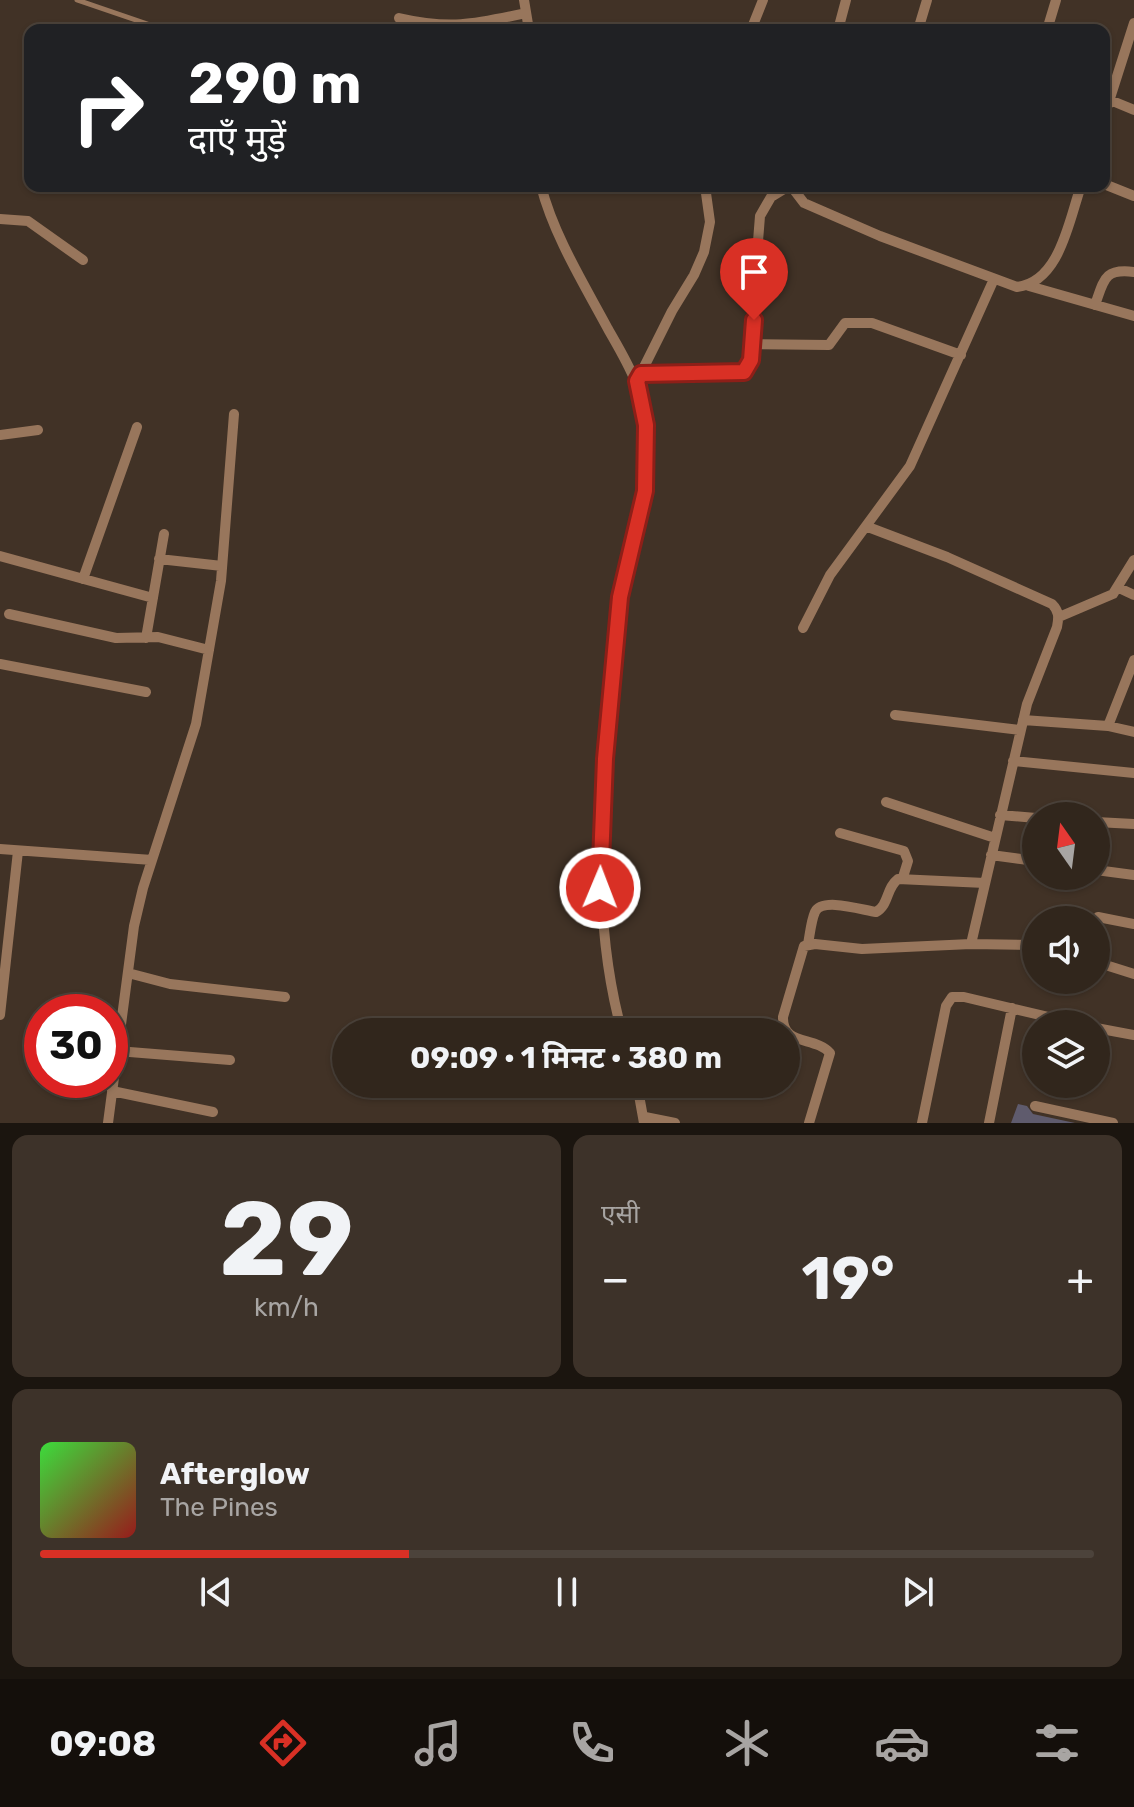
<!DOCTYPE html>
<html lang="hi">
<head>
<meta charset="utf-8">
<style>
	:root { --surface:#31261c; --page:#3d3229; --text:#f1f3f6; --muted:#a8a5a3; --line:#4c433b; --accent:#d93025 }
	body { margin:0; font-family:Rubik,"Noto Sans Devanagari",sans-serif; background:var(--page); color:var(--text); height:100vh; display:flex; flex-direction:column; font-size:30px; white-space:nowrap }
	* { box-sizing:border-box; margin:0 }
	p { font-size:26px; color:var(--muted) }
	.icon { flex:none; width:44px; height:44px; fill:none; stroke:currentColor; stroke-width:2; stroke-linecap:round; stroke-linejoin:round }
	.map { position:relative; height:1123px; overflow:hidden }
	.sheet { display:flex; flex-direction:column; gap:12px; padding:12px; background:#1b150f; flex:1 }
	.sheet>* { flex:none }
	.hud { position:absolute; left:24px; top:24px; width:1086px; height:168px; border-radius:16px; box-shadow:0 2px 6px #0004,0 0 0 2px var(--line); background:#202124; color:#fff; overflow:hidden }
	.needle { width:52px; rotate:346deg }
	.buttons { position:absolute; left:1022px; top:802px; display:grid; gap:16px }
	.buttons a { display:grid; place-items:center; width:88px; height:88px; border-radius:50%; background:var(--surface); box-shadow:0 2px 6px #0004,0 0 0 2px var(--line); font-size:40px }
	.speed { position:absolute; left:24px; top:994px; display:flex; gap:16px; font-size:40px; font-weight:700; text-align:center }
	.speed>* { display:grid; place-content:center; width:104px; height:104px; border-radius:50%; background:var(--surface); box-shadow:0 2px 6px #0004,0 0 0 2px var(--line); line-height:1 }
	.speed .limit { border:12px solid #d22; background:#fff; color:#111 }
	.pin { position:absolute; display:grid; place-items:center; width:68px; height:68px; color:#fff; margin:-82px -34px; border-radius:50% 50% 50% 0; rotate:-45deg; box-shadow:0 0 8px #0007 }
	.pin .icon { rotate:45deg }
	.me { position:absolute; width:88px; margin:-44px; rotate:1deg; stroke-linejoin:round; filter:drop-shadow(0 0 6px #0008) }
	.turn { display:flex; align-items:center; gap:28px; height:168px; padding:0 32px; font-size:36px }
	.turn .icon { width:104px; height:104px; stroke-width:2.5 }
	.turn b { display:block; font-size:56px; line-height:68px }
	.big { font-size:60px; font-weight:700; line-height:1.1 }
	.sheet .tile { flex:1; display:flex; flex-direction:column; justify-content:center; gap:12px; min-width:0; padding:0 28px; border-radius:16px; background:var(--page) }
	.sheet .dial { align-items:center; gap:0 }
	.dial b { font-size:104px; line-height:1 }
	.song { display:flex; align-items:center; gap:24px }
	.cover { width:96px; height:96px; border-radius:12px; background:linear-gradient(135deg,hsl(120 70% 55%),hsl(0 70% 35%)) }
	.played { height:8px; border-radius:4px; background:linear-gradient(90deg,var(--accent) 35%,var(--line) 35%) }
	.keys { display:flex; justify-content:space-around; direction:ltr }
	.heat { display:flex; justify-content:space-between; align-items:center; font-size:44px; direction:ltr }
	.sheet .tiles { flex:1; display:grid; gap:12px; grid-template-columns:1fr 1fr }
	.tile:last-child { grid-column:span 2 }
	.trip { position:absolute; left:332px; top:1018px; width:468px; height:80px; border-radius:40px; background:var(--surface); box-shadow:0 2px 6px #0004,0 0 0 2px var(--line); font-weight:700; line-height:80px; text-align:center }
	.tabs { display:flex; height:128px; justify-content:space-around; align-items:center; background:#140f0b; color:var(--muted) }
	.tabs .icon { width:56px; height:56px }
	.tabs .selected { color:var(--accent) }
	.tabs b { font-size:36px; color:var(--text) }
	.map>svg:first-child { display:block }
</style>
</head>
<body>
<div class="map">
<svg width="1134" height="1123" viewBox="0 0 1134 1123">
	<rect width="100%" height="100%" fill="#413226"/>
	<path fill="#5f5b6d" d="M1018,1104L1027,1106L1033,1114L1075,1123H1011Z"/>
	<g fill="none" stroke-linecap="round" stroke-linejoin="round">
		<path stroke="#98765c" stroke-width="5" d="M77,0L165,30"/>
		<path stroke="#98765c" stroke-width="10" d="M524,0L529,30
			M399,18C451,30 475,24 526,13
			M751,30L763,0
			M838,30L846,0
			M918,30L927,0
			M1047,30L1056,0
			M1110,100L1134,110
			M1104,117L1134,23
			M1104,184L1134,196
			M541,186C554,236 584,284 608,329C626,360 642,387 646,424C653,484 629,539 620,597C615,631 614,666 610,700C600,810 592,924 622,1032
			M791,186L804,203L880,236L1017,287C1060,282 1069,220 1081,186
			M0,219L28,221L83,260
			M1029,286L1134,316
			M1095,305C1104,280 1104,268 1134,272
			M752,344L829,345L845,323H872L961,355
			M641,374H737L748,367L760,216L771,197L789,186
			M638,379L672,311L694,275L704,252L710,222L705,186
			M0,435L38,430
			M868,527L947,557L1052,604C1059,611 1059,617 1057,627L1027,704L971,944
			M0,556L153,598
			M159,559L222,566
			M83,579L137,427
			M1119,588L1134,595
			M9,614L116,638L158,637L209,650
			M1059,617L1113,594L1134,560
			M803,628L830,575L910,466L994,279
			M146,638L164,534
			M0,664L146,692
			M895,715L1020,730
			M1023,720L1108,726L1134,732
			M1108,726L1134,660
			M1013,761L1134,773
			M886,802L995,838
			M1000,815L1036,818
			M1096,822L1134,824
			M840,833L904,851L908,861L903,877
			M0,849L152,860
			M991,855L1036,861
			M1096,870L1134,875
			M1098,917L1134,924
			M808,944C810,934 811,921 815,912C822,897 862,910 876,912C889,905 886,888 898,879L985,883
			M1096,962L1134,974
			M128,973L170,984L285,997
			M0,1015L18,851
			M1096,1028L1134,1035
			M117,1051L230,1060
			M637,1084L644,1123
			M112,1091L213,1112
			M1035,1106L1113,1123
			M645,1117L675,1123
			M108,1123L134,926L143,888L196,724L221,581L234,414
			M809,1123L830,1053C815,1036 782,1046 783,1017L804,946L815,944L862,949L971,944L1036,945
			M922,1123L946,1006L952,997H964L1078,1024
			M989,1123L1012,1008"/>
	</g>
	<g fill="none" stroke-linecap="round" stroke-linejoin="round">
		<g stroke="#8d1f18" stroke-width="20">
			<path id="route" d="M600,888L605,759L620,597L645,491L646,425L637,381L641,374L744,372L751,360L754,320"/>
		</g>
		<use href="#route" stroke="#d93025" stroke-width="14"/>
	</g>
</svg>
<div class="buttons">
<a><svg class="needle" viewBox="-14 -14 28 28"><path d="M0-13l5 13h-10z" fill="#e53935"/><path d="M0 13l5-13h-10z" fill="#a8a5a3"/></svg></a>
<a><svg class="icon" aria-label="sound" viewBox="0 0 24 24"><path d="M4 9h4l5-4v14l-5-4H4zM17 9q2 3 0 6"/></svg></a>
<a><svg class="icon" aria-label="layers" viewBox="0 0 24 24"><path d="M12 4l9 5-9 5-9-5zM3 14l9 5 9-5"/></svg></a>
</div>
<div class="speed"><div class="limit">30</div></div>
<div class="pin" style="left:754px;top:320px;background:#d93025"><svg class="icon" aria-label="arrive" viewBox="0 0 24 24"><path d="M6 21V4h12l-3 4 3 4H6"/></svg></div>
<svg class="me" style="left:600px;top:888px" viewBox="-20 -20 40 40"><circle r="17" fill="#d93025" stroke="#fff" stroke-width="3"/><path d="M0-11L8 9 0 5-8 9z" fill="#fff"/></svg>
<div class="trip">09:09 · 1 मिनट · 380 m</div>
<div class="hud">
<div class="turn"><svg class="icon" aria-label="right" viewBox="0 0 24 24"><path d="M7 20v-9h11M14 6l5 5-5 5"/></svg><div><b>290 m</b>दाएँ मुड़ें</div></div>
</div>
</div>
<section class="sheet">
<div class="tiles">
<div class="tile dial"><b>29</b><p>km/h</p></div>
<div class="tile"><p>एसी</p>
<div class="heat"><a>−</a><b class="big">19°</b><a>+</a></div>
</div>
<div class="tile">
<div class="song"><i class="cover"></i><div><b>Afterglow</b><p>The Pines</p></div></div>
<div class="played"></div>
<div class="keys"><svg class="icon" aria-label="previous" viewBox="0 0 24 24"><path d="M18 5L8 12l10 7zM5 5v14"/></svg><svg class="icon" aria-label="pause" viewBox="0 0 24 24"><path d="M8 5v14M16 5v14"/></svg><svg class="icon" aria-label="next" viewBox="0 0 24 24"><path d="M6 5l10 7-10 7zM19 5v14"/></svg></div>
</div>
</div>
</section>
<nav class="tabs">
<b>09:08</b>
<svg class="icon selected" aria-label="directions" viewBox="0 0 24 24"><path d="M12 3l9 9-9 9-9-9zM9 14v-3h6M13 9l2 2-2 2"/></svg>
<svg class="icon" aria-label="music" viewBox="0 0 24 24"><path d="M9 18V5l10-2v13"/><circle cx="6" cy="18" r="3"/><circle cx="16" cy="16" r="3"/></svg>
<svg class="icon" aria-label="phone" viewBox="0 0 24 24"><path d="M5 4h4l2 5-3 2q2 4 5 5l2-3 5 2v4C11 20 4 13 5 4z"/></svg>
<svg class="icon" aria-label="climate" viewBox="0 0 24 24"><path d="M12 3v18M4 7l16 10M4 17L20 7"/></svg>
<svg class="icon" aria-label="car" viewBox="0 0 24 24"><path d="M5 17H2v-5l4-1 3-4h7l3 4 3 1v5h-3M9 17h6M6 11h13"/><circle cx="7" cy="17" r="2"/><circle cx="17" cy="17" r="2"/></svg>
<svg class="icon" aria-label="filters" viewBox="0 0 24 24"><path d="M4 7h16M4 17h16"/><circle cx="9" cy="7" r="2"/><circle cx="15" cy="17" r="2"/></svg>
</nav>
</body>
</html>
